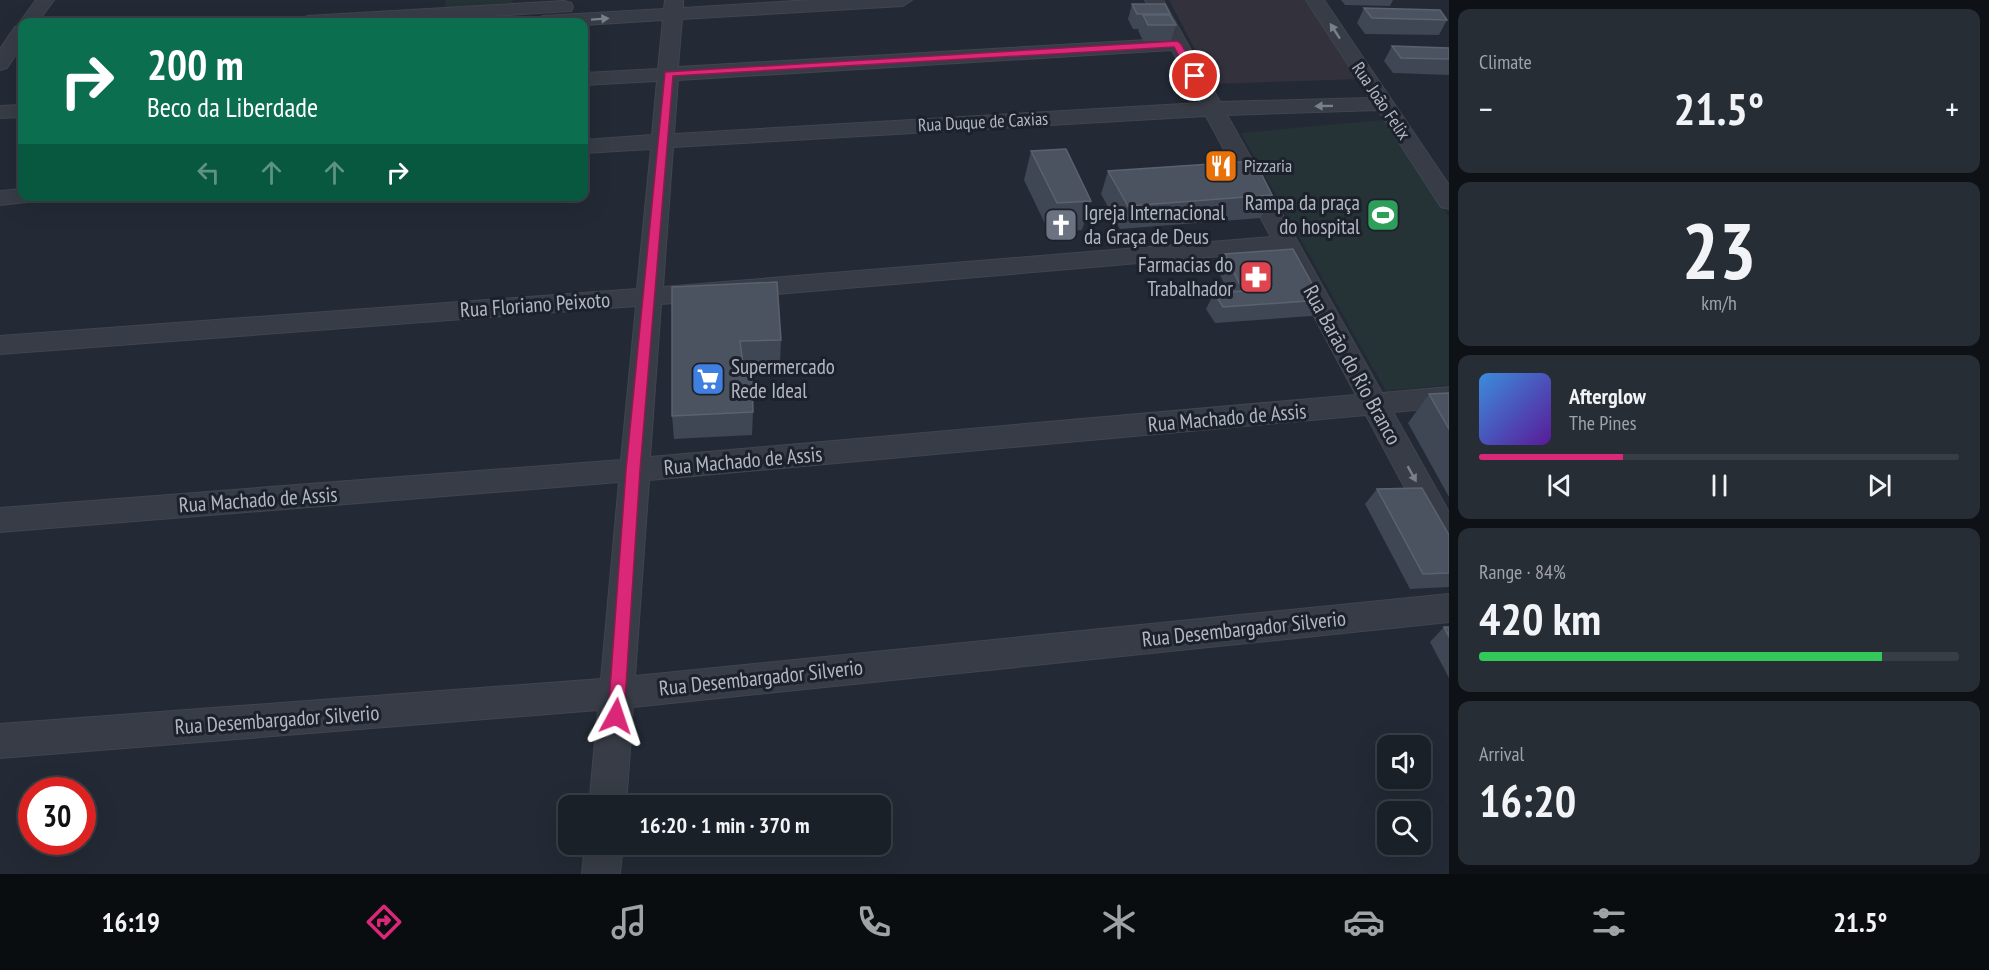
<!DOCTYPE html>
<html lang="en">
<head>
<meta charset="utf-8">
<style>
	:root { --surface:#1a2028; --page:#272d34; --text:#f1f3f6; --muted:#9fa3a8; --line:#383e45; --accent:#db2777 }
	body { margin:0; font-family:"PT Sans Narrow",sans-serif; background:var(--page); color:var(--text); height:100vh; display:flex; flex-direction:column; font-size:22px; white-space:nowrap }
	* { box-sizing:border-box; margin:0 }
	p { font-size:20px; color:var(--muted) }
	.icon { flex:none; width:33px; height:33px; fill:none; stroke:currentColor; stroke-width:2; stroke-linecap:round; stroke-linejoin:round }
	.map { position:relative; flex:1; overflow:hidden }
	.drawer { display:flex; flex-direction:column; gap:9px; padding:9px; background:#0e1216; width:540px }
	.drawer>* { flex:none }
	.guide { position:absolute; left:18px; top:18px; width:570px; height:183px; border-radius:12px; box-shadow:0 6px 24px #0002,0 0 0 2px var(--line); background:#0b6e4f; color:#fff; overflow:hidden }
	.controls { position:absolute; left:1377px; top:735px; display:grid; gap:12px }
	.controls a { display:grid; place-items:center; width:54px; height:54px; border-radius:12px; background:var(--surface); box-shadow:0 6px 24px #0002,0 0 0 2px var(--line); font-size:30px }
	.speed { position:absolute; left:18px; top:777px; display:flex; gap:12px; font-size:30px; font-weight:700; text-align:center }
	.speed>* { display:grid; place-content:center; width:78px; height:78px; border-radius:50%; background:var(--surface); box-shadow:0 6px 24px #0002,0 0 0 2px var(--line); line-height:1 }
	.speed .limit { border:9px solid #d22; background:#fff; color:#111 }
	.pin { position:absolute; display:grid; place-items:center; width:51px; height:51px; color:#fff; margin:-26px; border:3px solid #fff; border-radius:50%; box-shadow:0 2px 6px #0007 }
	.me { position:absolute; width:66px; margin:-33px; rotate:5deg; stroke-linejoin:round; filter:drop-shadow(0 0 4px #0008) }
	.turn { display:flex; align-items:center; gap:21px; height:126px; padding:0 30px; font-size:27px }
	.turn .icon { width:78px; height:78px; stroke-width:2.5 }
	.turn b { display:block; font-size:42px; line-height:51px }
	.lanes { display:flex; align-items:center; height:57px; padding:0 30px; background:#0003; justify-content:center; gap:30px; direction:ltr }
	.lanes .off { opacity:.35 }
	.big { font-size:45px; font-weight:600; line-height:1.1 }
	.drawer .widget { flex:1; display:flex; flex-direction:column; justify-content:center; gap:9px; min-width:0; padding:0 21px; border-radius:12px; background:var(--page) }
	.drawer .dial { align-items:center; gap:0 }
	.dial b { font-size:78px; line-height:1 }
	.song { display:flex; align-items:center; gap:18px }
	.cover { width:72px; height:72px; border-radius:9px; background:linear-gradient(135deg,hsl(210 70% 55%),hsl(270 70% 35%)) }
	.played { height:6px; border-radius:3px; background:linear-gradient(90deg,var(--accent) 30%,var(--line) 30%) }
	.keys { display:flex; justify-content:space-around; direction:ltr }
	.heat { display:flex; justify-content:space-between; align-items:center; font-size:33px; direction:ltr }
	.charge { height:9px; border-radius:4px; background:linear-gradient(90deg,#34c759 84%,var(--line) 0) }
	.trip { position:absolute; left:558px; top:795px; width:333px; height:60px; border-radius:12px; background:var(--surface); box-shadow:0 6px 24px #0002,0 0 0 2px var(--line); font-weight:600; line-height:60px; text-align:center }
	.menu { display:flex; height:96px; justify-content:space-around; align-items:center; background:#0a0d10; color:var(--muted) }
	.menu .icon { width:42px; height:42px }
	.menu .on { color:var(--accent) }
	.menu b { font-size:27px; color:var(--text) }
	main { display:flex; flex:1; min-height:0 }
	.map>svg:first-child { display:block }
</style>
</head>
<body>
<main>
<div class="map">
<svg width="1449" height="874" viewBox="0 0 1449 874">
	<rect width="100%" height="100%" fill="#232a35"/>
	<path fill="#33313b" d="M1169,0H1308L1360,79L1213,84Z"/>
	<path fill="#253336" d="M446,0H513L512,6L444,10Z
		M1384,120L1449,217V385L1386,391L1241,133Z"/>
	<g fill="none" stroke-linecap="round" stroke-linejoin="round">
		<g stroke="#40454f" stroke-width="2">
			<path id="street" d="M36,0H54L38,22H22V45L7,68L0,70V49L15,27L22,25L20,22Z
				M665,0H683V8L811,0H912L903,6L682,19L678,67L1165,39L1145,0H1163L1220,102L1370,98L1306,0H1324L1449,185V209L1441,207L1378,110L1227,115L1382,393L1449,387V407L1393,412L1449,512V554L1438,550L1366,415L649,480L635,676L1449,594V622L633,707L626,806H589L598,710L0,758V724L601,679L619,482L0,532V508L621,460L636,306L0,354V336L637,289L651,149L584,153V140L652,135L657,81L584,85V73L658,69L663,20L584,25V22H533L542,16L664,9ZM1172,50L1200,103L674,134L678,80ZM1206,116L1271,237L663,287L673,147ZM1279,251L1356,395L650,457L661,304Z
				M564,1L571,3L573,7L571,11L395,22H298L307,16Z
				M22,105V117L0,118V106Z
				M22,189V196H38L35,201L0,205V191Z
				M585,844H623L620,874H582Z"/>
		</g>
		<use href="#street" fill="#373c46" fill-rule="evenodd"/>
	</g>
	<path fill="#3f4654" d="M1341,0H1393L1390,6L1345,5Z
		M1132,4L1170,14V15L1176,25L1171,41H1143L1138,30L1139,29H1133L1128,19Z
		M1364,8L1447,20L1439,35L1365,34L1357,23Z
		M1392,46L1449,48V75L1393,73L1384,61Z
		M1031,151L1091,201L1082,230L1049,232L1024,180Z
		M1108,171L1272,195L1261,218L1120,229L1101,194Z
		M1225,254L1321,300L1312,316L1215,323L1206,309L1214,293L1228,292L1218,270Z
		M672,287L781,340L780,363L743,364L753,412L752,435L674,439L672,416Z
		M1449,393V497L1408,423L1429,394Z
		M1377,489L1449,535V587L1410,589L1365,504Z
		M1444,627H1449V678L1430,642Z"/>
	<path fill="#4b5360" stroke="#5b626f" stroke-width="1.5" d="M1132,4H1165L1170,14H1137Z
		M1364,8L1440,10L1447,20L1372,18Z
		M1143,15H1170L1176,25H1148Z
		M1392,46L1449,48V59L1401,58Z
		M1066,149L1091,201L1057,203L1031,151Z
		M1255,161L1272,195L1128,206L1108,171Z
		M1293,249L1321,300L1223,307L1214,293L1243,291L1225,254Z
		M777,282L781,340L740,341L744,372L752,374L753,412L672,416V287Z
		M1449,393V429L1429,394Z
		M1422,488L1449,535V573L1423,574L1377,489Z
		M1444,627H1449V637Z"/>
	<defs><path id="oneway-solid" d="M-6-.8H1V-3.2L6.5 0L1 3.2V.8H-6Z" transform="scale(1.5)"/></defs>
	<g fill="#7a808a">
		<use href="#oneway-solid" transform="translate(600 19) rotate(-4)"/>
		<use href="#oneway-solid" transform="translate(1335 31) rotate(-123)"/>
		<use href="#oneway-solid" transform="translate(1324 106) rotate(179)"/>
		<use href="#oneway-solid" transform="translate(1412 474) rotate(61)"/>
	</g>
	<path fill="#db2777" stroke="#8e194d" stroke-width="1.5" d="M1177,41L1181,44L1200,76L1198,78H1191L1174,47L673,76L640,470L624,716L622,721L616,723L610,721L608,716L626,470L665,72Z"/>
	<defs>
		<g id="restaurant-square" transform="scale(1.725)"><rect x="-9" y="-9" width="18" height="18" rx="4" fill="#e8710a" stroke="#1c212b"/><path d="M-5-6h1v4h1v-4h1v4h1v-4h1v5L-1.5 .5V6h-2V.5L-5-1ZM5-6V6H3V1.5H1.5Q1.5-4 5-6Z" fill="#fff"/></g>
		<g id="stadium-square" transform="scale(1.725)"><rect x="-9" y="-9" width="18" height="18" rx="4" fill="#2e9e5b" stroke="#1c212b"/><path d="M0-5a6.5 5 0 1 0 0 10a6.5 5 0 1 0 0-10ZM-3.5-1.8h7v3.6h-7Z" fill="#fff"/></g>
		<g id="church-square" transform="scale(1.725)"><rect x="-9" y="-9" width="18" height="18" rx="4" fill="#6b7280" stroke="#1c212b"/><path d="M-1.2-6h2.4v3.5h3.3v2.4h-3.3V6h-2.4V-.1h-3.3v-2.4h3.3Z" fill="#fff"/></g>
		<g id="pharmacy-square" transform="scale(1.725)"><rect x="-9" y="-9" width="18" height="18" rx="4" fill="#e0444e" stroke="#1c212b"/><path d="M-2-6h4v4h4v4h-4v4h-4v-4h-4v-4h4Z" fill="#fff"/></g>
		<g id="supermarket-square" transform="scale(1.725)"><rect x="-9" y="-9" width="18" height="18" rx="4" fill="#3f7fe0" stroke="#1c212b"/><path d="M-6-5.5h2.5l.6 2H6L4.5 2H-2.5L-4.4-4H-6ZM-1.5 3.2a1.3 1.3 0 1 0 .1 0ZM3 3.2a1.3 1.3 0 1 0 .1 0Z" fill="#fff"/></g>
	</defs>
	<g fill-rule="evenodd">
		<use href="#restaurant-square" x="1221" y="166"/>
		<use href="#stadium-square" x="1383" y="215"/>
		<use href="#church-square" x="1061" y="225"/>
		<use href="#pharmacy-square" x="1256" y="277"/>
		<use href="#supermarket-square" x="708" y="379"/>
	</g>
	<g text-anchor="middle" stroke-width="6" stroke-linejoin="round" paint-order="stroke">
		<g font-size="18" fill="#b1b7c2" stroke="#1c212b">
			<text transform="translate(1381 101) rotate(56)" y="6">Rua João Felix</text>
			<text transform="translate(983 122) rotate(-3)" y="6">Rua Duque de Caxias</text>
		</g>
		<g font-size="18" fill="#b1b7c2" stroke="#1c212b" text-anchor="start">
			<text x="1244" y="172">Pizzaria</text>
		</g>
		<g font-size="21" fill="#b1b7c2" stroke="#1c212b" text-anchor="end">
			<text x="1360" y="210">Rampa da praça<tspan x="1360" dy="24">do hospital</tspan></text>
			<text x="1084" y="220" text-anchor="start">Igreja Internacional<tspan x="1084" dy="24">da Graça de Deus</tspan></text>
			<text x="1233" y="272">Farmacias do<tspan x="1233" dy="24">Trabalhador</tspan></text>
			<text x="731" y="374" text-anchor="start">Supermercado<tspan x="731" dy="24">Rede Ideal</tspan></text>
		</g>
		<g font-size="21" fill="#b1b7c2" stroke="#1c212b">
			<text transform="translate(535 305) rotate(-4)" y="7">Rua Floriano Peixoto</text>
			<text transform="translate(1352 365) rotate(61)" y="7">Rua Barão do Rio Branco</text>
			<text transform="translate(1227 418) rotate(-5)" y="7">Rua Machado de Assis</text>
			<text transform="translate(743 461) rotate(-5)" y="7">Rua Machado de Assis</text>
			<text transform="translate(258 500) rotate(-4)" y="7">Rua Machado de Assis</text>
			<text transform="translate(1244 629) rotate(-6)" y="7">Rua Desembargador Silverio</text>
			<text transform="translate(761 678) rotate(-6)" y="7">Rua Desembargador Silverio</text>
			<text transform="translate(277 720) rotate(-4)" y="7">Rua Desembargador Silverio</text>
		</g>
	</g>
</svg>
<div class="controls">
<a><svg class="icon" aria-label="sound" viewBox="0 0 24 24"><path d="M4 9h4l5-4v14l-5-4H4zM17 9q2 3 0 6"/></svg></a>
<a><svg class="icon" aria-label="search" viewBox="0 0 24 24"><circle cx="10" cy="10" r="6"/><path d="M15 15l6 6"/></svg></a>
</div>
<div class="speed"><div class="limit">30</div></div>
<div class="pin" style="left:1195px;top:76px;background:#d93025"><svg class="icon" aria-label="arrive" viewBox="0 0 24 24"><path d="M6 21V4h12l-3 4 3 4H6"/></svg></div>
<svg class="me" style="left:616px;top:716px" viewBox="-20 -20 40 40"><path d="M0-17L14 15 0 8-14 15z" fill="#db2777" stroke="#fff" stroke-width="4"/></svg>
<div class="trip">16:20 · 1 min · 370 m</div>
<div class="guide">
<div class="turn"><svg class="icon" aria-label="right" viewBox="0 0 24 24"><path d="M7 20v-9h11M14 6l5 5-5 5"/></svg><div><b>200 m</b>Beco da Liberdade</div></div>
<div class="lanes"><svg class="icon off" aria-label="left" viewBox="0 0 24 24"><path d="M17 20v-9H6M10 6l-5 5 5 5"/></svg><svg class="icon off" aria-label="ahead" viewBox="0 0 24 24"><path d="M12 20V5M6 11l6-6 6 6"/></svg><svg class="icon off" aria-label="ahead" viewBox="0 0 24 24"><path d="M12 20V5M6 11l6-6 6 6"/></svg><svg class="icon" aria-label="right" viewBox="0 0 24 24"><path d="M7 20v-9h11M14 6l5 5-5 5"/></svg></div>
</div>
</div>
<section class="drawer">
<div class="widget"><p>Climate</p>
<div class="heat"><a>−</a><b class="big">21.5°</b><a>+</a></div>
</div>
<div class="widget dial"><b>23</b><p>km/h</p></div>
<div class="widget">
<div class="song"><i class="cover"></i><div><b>Afterglow</b><p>The Pines</p></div></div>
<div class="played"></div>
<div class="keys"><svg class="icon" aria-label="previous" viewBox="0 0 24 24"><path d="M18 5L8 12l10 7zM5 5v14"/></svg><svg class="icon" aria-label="pause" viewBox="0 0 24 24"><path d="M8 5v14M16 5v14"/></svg><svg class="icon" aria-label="next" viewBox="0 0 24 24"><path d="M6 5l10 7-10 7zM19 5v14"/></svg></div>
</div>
<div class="widget"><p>Range · 84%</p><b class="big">420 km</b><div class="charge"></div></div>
<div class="widget"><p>Arrival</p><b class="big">16:20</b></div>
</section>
</main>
<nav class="menu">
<b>16:19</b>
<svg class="icon on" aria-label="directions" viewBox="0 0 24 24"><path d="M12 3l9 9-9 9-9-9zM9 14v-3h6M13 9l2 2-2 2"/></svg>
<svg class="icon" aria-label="music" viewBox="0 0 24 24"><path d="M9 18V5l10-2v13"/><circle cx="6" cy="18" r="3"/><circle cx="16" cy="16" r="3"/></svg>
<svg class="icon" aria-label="phone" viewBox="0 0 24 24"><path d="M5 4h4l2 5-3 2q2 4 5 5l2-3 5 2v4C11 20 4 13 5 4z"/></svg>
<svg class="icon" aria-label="climate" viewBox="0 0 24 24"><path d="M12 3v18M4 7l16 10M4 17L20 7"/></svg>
<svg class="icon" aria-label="car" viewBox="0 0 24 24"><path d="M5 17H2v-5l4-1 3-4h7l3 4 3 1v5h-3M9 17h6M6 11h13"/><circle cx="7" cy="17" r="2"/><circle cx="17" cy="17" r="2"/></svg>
<svg class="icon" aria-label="filters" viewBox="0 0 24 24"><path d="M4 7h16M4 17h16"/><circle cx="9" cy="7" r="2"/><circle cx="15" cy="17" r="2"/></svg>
<b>21.5°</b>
</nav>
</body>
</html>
